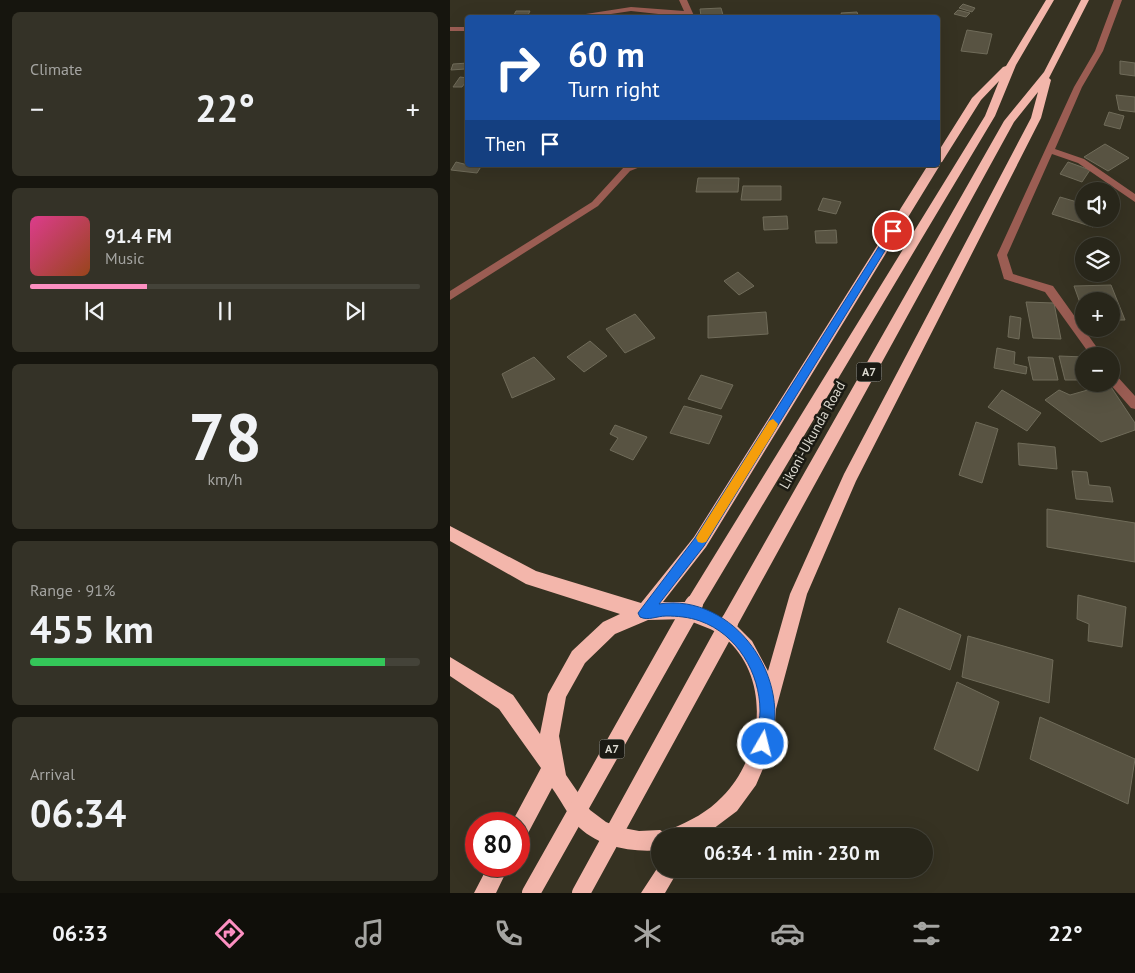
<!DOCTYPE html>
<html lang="en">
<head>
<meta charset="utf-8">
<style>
	:root { --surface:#28261a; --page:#343227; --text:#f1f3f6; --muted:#a5a5a2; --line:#444339; --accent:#fc8fc1 }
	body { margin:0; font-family:"PT Sans",sans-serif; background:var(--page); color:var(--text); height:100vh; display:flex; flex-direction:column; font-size:19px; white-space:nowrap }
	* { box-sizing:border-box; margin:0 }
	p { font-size:16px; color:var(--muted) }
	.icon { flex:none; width:28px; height:28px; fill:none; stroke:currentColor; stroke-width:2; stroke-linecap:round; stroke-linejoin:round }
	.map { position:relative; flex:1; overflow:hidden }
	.sheet { display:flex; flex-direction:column; gap:12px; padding:12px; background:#16150e; width:450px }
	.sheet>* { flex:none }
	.banner { position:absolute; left:15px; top:15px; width:475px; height:152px; border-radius:5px; box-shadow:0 5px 20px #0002,0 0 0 1px var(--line); background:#1a4fa0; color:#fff; overflow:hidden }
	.tools { position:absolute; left:625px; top:182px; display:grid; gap:10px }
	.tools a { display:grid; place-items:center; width:45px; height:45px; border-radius:50%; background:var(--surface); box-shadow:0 5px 20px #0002,0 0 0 1px var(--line); font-size:25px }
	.speed { position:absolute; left:15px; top:812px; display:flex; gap:10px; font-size:25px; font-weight:700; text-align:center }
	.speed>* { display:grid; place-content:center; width:65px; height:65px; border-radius:50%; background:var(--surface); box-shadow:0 5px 20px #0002,0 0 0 1px var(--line); line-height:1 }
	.speed .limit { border:8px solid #d22; background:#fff; color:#111 }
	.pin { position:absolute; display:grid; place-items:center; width:42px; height:42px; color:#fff; margin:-21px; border:2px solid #fff; border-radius:50%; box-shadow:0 1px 5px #0007 }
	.me { position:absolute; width:55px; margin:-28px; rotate:8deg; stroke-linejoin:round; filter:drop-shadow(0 0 4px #0008) }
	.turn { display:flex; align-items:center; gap:18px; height:105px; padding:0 20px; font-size:22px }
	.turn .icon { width:65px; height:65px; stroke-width:2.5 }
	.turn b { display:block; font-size:35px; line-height:42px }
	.then { display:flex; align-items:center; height:48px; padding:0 20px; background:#0003; gap:10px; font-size:19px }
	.big { font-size:38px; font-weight:700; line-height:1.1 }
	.sheet .tile { flex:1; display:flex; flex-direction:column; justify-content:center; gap:8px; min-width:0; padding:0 18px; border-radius:8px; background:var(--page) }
	.sheet .dial { align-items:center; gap:0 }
	.dial b { font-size:65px; line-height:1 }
	.song { display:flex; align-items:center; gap:15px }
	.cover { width:60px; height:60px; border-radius:8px; background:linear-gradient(135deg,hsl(330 70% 55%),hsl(20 70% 35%)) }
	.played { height:5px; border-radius:2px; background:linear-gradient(90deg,var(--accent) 30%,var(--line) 30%) }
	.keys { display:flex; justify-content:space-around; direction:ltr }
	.heat { display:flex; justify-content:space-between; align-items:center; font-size:28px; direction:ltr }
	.charge { height:8px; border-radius:4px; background:linear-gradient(90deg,#34c759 91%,var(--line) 0) }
	.trip { position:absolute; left:201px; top:828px; width:282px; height:50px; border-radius:25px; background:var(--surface); box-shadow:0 5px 20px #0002,0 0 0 1px var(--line); font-weight:700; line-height:50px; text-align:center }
	.dock { display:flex; height:80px; justify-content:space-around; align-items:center; background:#100f0a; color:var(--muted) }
	.dock .icon { width:35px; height:35px }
	.dock .current { color:var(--accent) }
	.dock b { font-size:22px; color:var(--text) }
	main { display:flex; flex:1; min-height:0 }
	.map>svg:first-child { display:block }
</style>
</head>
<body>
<main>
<section class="sheet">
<div class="tile"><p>Climate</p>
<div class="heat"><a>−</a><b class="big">22°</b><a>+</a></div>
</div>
<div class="tile">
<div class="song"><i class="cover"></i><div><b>91.4 FM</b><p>Music</p></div></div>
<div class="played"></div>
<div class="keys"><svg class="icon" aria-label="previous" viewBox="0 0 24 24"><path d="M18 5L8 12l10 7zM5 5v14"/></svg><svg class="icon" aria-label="pause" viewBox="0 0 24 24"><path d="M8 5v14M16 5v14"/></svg><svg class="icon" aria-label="next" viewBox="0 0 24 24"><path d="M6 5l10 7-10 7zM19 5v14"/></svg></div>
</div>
<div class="tile dial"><b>78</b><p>km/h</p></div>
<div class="tile"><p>Range · 91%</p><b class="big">455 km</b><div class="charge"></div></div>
<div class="tile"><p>Arrival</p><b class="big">06:34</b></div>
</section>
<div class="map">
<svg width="685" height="893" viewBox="0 0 685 893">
	<rect width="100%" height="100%" fill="#363222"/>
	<path fill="#585342" stroke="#706c5a" d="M513,4L525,8L522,12L509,8Z
		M271,8L273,15L251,16L250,9Z
		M508,10L520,13L516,17L504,14Z
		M66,11H80L78,15H64Z
		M407,12L409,18H393L391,13Z
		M517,30L542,34L537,54L511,51Z
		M670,61L685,63V76L670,74Z
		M18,63L15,69L1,70L3,64Z
		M10,77L18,78V79L12,87H3Z
		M666,95L685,97V112L669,110Z
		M659,112L674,116L670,129L654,125Z
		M655,144L679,158L658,171L634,157Z
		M6,162L18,165H32L27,173L1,170Z
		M618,162L640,170L632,182L610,174Z
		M248,178H289L288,192H246Z
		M293,186H331V200H291Z
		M610,197L634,204V219H646L643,227L602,214Z
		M373,198L391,202L386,214L368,210Z
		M337,216L338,229L314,230L313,217Z
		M386,230L387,243H366L365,231Z
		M288,272L304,286L289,295L274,281Z
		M661,285L675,320H661V301H634V314L624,286Z
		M576,302L604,303L611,339L583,338Z
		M316,312L318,334L258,338V316Z
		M185,314L205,338L175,353L156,329Z
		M560,316L571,318L569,339L558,337Z
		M140,341L157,356L134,372L117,357Z
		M547,348L565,352L564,364L577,367L576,374L544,368Z
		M609,356L634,357V380H615Z
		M84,357L105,379L62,398L52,374Z
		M578,357L603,358L608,380H583Z
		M251,375L283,385L271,409L238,399Z
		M659,384L685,423V430L651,442L595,400L609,390L620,395Z
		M552,390L591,413L577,431L538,407Z
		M234,406L272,416L259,444L220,433Z
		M526,422L548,429L532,483L509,475Z
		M165,425L197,437L183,460L160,450L168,438L160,434Z
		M568,443L605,447L607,469L569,465Z
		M622,471L637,472L639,485L660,487L663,502L626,499Z
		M597,509L685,523V562L597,547Z
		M628,595L676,607L672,647L638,641L639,624L627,619Z
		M449,608L511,635L500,670L437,642Z
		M518,636L603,660L599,703L512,677Z
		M507,682L549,702L528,771L484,749Z
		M590,717L685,759L678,804L580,759Z"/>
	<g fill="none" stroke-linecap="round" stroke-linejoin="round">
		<path fill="#9b5d53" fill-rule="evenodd" d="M229,0H237L245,18L181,11L134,18H110L181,7L234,11Z
			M664,0H672L653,51L632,87L605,149L634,159L685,194V202L628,163L602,154L557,255L563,274L603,286L653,356H641L595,292L554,279L547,255L624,87L645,51Z
			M0,27H18V31H0Z
			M180,165H195L180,171L148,206L0,300V291L142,202L174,167Z
			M661,372L665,374L685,396V409L681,408L660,384Z"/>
		<path fill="#f3b6ab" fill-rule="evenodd" d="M596,0H604L566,65L545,116L251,608L272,618L554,121L594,72L631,0H639L599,78L601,80L591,118L406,481L357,594L326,709L324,734L318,757L306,785L287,811L259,832L251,836H210V850C182,853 145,846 126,824C117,813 110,799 102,788L76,837L69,840V824H61L91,768L49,709L0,676V657L63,695L90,734L98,694L122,651L153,622L170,614L76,584L0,541V526L86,571L191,603L244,537L478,165H488V152L522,98L553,67L556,66ZM549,81L535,116L236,602H213L256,547L490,165L489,163L492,162L531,100ZM588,92L581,118L394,474L340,594L318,671L302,641L287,626L564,122ZM236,619C248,625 264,629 274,637C322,677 314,755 272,797C258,812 240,821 221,829L218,835L210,830L189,831L168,827L156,822L140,810L116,775L109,736L116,697L135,663L165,634L198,620Z
			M210,864V869H229L215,893H191Z
			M38,866H59L46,893H24Z"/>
		<path stroke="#f3b6ab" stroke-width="18" d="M81,893L244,604
			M131,893L279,623"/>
	</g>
	<path fill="#1a73e8" stroke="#114b97" d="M443,228L447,231L254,546L209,604C284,592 346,681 318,749L313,751L308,749C304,739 310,723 310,711C310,673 287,634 250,621C239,617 227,616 216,616C207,616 198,621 190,617L188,613L245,538L440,229Z"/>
	<path fill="#f59e0b" d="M323,419L328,424L327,427L256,542L252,543L248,542L246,538L248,534L319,421Z"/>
	<g text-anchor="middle" stroke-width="5" stroke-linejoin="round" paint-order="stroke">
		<g fill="#1b1a13" stroke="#a19f96" stroke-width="1">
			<rect x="406.5" y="362.5" width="25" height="19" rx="4"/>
			<rect x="149.5" y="739.5" width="25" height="19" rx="4"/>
		</g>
		<g font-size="12" font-weight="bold" fill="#dad8ce">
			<text x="419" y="376">A7</text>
			<text x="162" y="753">A7</text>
		</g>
		<g font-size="14" fill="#dad8ce" stroke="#1b1a13">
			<text transform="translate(362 435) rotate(-61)" y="5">Likoni-Ukunda Road</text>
		</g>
	</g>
</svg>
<div class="tools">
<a><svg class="icon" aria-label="sound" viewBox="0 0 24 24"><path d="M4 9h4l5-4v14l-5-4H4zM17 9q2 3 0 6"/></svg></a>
<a><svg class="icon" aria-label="layers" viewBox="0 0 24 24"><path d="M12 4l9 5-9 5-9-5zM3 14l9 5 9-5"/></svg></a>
<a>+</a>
<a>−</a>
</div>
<div class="speed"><div class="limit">80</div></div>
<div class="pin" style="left:443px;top:231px;background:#d93025"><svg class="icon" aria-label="arrive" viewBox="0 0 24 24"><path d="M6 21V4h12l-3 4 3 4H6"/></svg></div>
<svg class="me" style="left:313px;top:744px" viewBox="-20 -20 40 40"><circle r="17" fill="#1a73e8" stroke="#fff" stroke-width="3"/><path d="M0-11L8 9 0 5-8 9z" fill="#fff"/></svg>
<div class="trip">06:34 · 1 min · 230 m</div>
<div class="banner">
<div class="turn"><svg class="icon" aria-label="right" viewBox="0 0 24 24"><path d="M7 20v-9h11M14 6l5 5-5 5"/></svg><div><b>60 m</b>Turn right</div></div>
<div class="then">Then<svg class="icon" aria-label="arrive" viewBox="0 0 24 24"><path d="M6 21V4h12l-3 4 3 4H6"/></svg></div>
</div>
</div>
</main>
<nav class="dock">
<b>06:33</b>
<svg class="icon current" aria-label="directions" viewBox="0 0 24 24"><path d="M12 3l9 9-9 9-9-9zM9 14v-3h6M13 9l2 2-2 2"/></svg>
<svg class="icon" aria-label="music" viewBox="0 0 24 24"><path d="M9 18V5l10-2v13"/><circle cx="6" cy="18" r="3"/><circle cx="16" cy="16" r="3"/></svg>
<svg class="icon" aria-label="phone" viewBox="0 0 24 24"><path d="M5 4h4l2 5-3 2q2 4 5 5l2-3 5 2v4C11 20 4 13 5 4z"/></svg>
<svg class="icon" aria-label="climate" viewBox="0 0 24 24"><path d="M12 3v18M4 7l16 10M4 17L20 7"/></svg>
<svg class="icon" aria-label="car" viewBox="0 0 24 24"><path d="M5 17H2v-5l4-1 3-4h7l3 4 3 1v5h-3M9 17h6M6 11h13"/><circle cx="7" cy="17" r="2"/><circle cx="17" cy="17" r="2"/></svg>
<svg class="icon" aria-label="filters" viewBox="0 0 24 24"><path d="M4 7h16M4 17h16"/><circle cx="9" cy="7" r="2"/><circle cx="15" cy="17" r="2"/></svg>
<b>22°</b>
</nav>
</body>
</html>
